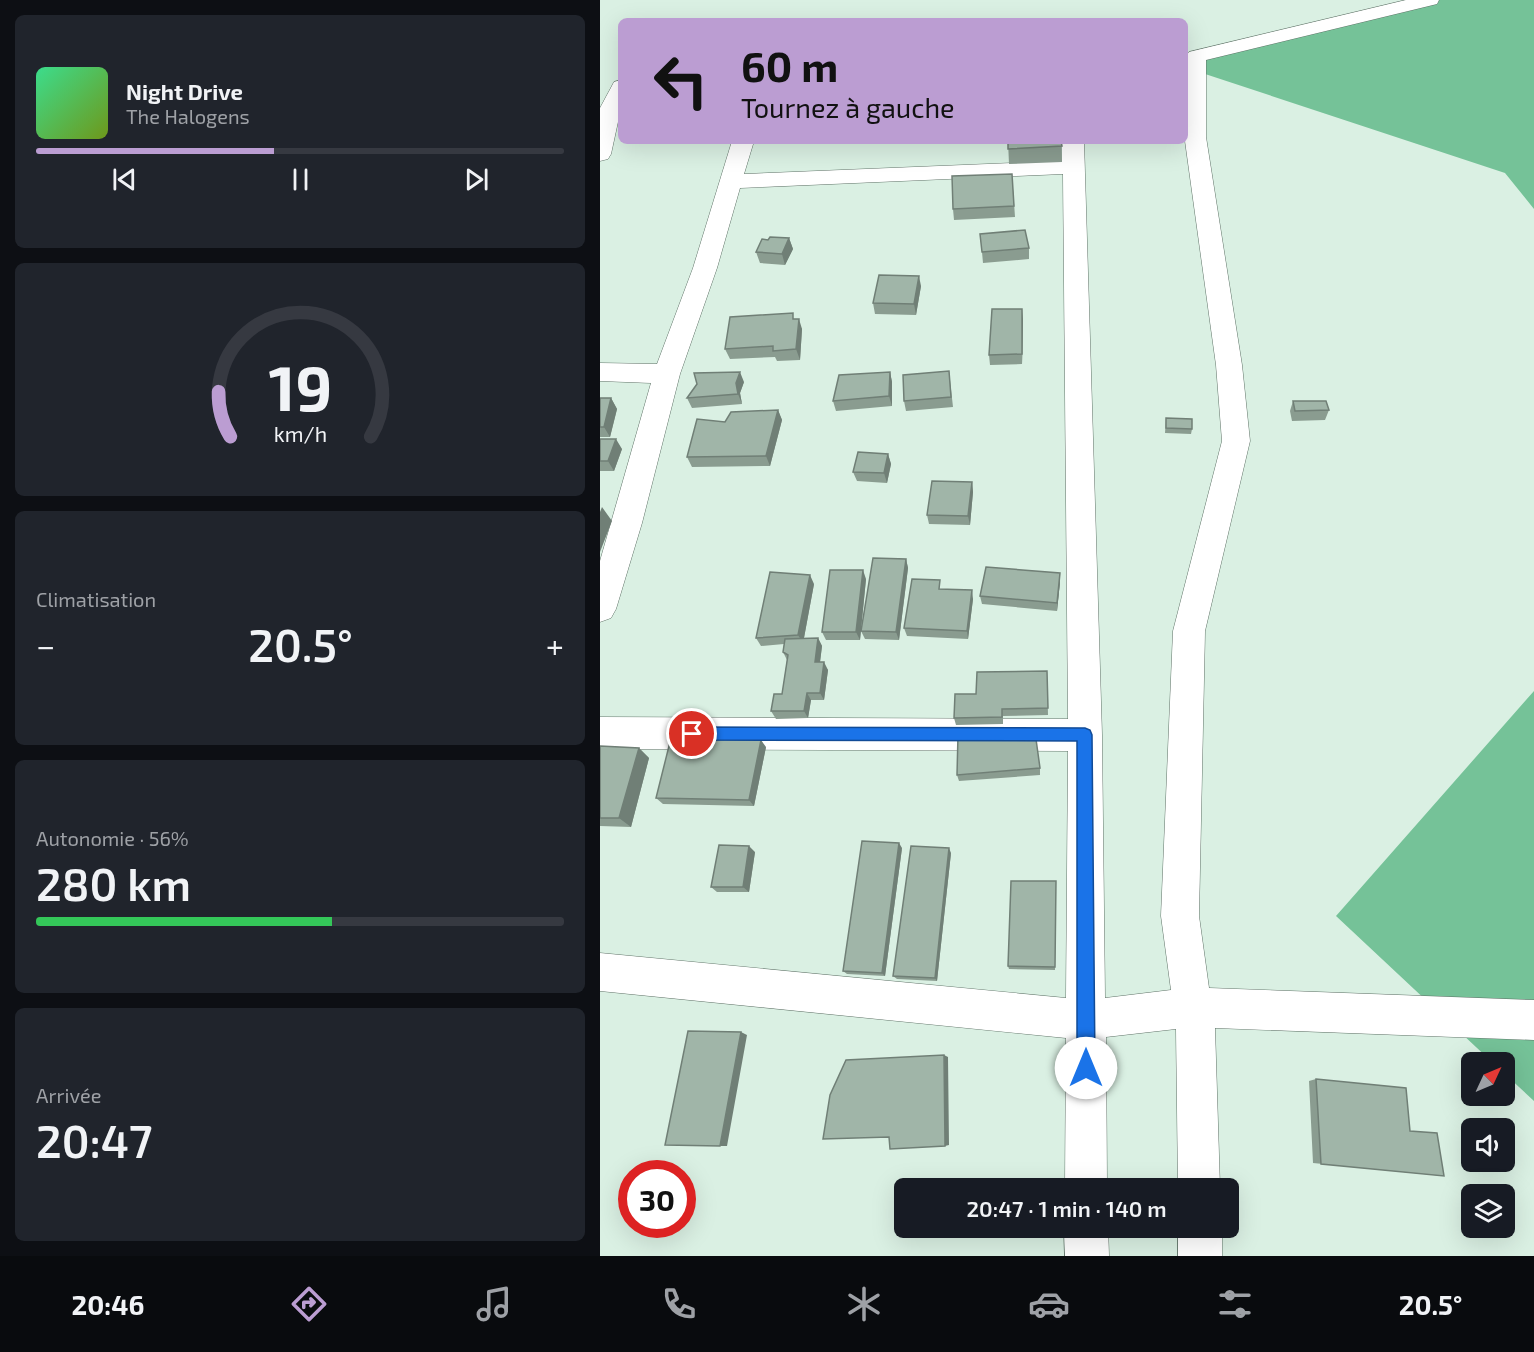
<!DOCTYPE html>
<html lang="fr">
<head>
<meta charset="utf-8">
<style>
	:root { --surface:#171b24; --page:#20242c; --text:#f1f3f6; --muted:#9ea1a6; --line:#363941; --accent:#bb9dd2 }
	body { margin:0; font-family:"Exo 2",sans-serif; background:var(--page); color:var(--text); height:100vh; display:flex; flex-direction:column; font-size:22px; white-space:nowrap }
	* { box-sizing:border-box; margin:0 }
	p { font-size:20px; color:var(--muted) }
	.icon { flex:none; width:33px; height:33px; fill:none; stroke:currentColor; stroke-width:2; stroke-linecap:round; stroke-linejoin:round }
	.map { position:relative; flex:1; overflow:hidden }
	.drawer { display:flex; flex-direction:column; gap:15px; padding:15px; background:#0d0f14; width:600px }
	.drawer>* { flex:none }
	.top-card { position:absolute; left:18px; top:18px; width:570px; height:126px; border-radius:9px; box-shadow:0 6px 24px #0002; background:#bb9dd2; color:#111; overflow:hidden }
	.needle { width:39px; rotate:46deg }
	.tools { position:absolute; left:861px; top:1052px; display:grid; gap:12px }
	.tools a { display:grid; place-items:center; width:54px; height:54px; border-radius:9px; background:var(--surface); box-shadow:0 6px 24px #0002; font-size:30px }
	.speed { position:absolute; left:18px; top:1160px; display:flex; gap:12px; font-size:30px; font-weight:700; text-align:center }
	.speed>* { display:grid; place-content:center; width:78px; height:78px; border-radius:50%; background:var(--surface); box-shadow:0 6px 24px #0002; line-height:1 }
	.speed .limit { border:9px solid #d22; background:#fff; color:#111 }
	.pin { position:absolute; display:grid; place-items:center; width:51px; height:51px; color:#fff; margin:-26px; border:3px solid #fff; border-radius:50%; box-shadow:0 2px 6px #0007 }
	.me { position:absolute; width:66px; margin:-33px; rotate:0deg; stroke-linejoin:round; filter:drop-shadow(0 0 4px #0008) }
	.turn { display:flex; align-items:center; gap:21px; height:126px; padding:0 24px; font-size:27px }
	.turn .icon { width:78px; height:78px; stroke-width:2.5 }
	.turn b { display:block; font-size:42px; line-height:51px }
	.big { font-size:45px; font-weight:600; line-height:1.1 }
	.drawer .card { flex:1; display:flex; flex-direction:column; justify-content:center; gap:9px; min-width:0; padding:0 21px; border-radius:9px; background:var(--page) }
	.drawer .dial { align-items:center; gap:0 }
	.dial svg { height:156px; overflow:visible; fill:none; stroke:var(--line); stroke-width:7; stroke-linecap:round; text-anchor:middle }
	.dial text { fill:var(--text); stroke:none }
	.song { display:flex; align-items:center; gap:18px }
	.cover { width:72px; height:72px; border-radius:9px; background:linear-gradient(135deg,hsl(150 70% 55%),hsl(80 70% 35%)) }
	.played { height:6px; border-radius:3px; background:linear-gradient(90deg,var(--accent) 45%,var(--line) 45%) }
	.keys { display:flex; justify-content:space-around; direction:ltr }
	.heat { display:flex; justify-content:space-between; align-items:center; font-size:33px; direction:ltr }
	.charge { height:9px; border-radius:4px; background:linear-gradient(90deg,#34c759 56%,var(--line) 0) }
	.trip { position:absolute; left:294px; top:1178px; width:345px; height:60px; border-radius:9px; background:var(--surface); box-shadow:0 6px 24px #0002; font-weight:600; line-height:60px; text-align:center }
	.dock { display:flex; height:96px; justify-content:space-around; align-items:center; background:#090b0e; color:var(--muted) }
	.dock .icon { width:42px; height:42px }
	.dock .selected { color:var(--accent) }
	.dock b { font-size:27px; color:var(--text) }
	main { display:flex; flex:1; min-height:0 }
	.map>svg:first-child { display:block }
</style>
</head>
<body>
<main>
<section class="drawer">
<div class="card">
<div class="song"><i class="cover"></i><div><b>Night Drive</b><p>The Halogens</p></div></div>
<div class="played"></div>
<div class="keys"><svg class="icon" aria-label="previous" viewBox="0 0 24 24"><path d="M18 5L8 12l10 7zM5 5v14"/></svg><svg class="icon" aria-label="pause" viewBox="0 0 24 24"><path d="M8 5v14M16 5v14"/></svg><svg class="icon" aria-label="next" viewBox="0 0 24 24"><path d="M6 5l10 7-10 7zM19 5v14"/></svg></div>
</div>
<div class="card dial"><svg viewBox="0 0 100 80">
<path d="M14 69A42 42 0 1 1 86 69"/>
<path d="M14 69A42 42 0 0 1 8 46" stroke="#bb9dd2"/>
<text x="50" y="56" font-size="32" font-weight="700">19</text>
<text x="50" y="72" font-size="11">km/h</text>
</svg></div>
<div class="card"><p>Climatisation</p>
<div class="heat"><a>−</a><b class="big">20.5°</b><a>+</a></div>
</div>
<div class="card"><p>Autonomie · 56%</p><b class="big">280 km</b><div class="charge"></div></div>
<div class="card"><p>Arrivée</p><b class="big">20:47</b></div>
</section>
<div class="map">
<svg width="934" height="1256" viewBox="0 0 934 1256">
	<rect width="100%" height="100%" fill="#daf0e3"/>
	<path fill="#75c298" d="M826,0H934V209L905,173L596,71V56Z
		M934,691V1101L905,1074L904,1062H892L736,916Z"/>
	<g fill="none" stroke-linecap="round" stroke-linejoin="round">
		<g stroke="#607368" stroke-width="1">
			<path id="minor" d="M806,0H839L837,4L606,60V137L642,365L650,441L605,631L599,916L609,988L934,1000V1040L615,1028L620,1188H578L576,1029L506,1037L507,1188H465L466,1038L0,991V953L466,998L468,751L0,749V717L468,719L463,174L140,188L117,268L80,374L42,523L16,609L11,618L0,622V561L51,383L0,381V363L57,364L93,268L132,141H154L144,174L462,161V141H484L502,735L505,998L571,990L561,916L573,631L622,441L616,365L585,141L586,56L589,52Z
				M21,80V108L11,154L8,159L0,161V108L14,82Z
				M464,1227H508L509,1256H465Z
				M578,1227H622V1256H578Z"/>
		</g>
		<use href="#minor" fill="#fff" fill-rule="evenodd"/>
	</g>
	<path fill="#8a9c90" d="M408,141H461L462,162L409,164Z
		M412,174L415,217L354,220L353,209Z
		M189,238L193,249L185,265L160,263L156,252Z
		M429,248V259L383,263L382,252Z
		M321,286L316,315L275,314L273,303Z
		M195,319L202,329L200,360L177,361L175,357L130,359L125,349Z
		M423,319L422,364L390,365L389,355Z
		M349,371L353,407L306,411L304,401Z
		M290,372L292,382V406L236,411L233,401Z
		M144,382L140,393L142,404L92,408L87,398Z
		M0,398H11L17,409L10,437H0Z
		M693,401L729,410L725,420L692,421L690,411Z
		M178,410L182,420L170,466L92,467L87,457L125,422Z
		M566,418L592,429L591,434L565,433Z
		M0,439L22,449L14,471H0Z
		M288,454L291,464L287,483L257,481L253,472Z
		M372,482L373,492L370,525L329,524L327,515Z
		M306,559L308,568L299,640L265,639L261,631Z
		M460,573V582L457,611L382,604L380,596Z
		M266,579L260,640H226L222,632Z
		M214,584L204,638H218L222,646L220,662L228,670L224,700H211L208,718L176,719L171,711L182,694L187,660L183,652L184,644L161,646L156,638Z
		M342,589L373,599L368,639L307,636L304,628Z
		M447,671L448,715L403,716V724L356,725L354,718L376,694Z
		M0,746L39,748L49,758L31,827L0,826Z
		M166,747L154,806L63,804L56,798Z
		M440,768V775L359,781L357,775Z
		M302,848L285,976L247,974L243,971Z
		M155,852L149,892H117L111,887Z
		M351,853L337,981L297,979L293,976Z
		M456,881L455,970L409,969L408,966Z
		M716,1079L810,1131L844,1176L713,1163L709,1081Z"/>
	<path fill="#707f76" d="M189,238L193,249L185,265L182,254Z
		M319,276L321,286L316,315L314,304Z
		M422,309L423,319L422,364Z
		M199,319L202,329L200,360L196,349Z
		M140,372L144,382L140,393L142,404L138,394L136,383Z
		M290,372L292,382V406L289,396Z
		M11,398L17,409L10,437L4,427Z
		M178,410L182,420L170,466L166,456Z
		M16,439L22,449L14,471L8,461Z
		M288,454L291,464L287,483L284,473Z
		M372,482L373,492L370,525L368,516Z
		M2,507L12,521L0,552V512Z
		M306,559L308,568L299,640L296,632Z
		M263,570L266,579L260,640L256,632Z
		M460,573V582L457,611V603Z
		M210,575L214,584L203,643L198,635Z
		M372,590L373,599L368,639L367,631Z
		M218,638L222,646L219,670L215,662Z
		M224,662L228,670L224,700L220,693Z
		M207,693L211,700L208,718L204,711Z
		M161,740L166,747L154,806L149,800Z
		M39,748L49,758L31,827L19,818Z
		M299,843L302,848L285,976L282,973Z
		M149,846L155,852L149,892L143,887Z
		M349,848L351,853L337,981L335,978Z
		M141,1032L147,1035L127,1146H120Z
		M344,1055L348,1057L349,1145L345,1146Z"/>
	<path fill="#a0b5a8" stroke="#707f76" stroke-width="1.5" d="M408,141H461L462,146L408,149Z
		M412,174L414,206L353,209L352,176Z
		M425,230L429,248L382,252L380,234Z
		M170,237L189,238L182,254L156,252L162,239L168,240Z
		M279,275L319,276L314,304L273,303Z
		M392,309H422V354L389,355Z
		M193,313V319H199L196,349L173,351V346L125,349L130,317Z
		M349,371L351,397L304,401L303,375Z
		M140,372L136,383L138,394L87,398L97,384L94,373Z
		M290,372L289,396L233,401L239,375Z
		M0,398H11L4,427H0Z
		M693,401H726L729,410L695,411Z
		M178,410L166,456L87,457L97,419L125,422L131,412Z
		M566,418L592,419V429L566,428Z
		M0,439H16L8,461H0Z
		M258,452L288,454L284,473L253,472Z
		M332,481L372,482L368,516L327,515Z
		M273,558L306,559L296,632L261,631Z
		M386,567L460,573L457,603L380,596Z
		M230,570H263L256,632H222Z
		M170,572L210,575L198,635L156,638Z
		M312,579L340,580L339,589L372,590L367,631L304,628Z
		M218,638L215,662H224L220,693H207L204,711H171L174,694H182L188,655L183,652L185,639Z
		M447,671L448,708L402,709V717L354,718L355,694H376L377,672Z
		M435,732L440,768L357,775L358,735Z
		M71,738L161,740L149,800L56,798Z
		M0,746L39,748L19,818H0Z
		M262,841L299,843L282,973L243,971Z
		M119,845L149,846L143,887H111Z
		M311,846L349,848L335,978L293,976Z
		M411,881H456L455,967L408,966Z
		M88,1031L141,1032L120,1146L65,1145Z
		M344,1055L345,1146L290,1149L289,1137L223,1139L230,1095L246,1060Z
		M716,1079L806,1088L810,1131L837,1133L844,1176L721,1164Z"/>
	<path fill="#1a73e8" stroke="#114b97" stroke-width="1.5" d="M92,727L485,728L490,730L492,735L495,1068L492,1074L486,1077L480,1074L477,1068V741L92,740L87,738L85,734L87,729Z"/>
</svg>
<div class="tools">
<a><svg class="needle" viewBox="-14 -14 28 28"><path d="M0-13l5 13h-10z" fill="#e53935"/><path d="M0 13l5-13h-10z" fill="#9ea1a6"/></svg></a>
<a><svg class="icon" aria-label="sound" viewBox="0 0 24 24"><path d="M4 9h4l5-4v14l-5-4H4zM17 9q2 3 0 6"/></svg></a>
<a><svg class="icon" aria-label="layers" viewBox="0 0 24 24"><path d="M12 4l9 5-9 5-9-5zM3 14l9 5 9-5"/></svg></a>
</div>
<div class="speed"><div class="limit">30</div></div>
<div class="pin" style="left:92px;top:734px;background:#d93025"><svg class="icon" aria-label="arrive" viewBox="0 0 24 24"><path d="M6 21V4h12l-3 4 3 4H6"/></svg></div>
<svg class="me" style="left:486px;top:1068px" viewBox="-20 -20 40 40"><circle r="19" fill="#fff"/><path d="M0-13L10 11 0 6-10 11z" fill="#1a73e8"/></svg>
<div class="trip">20:47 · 1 min · 140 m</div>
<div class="top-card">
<div class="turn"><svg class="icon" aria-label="left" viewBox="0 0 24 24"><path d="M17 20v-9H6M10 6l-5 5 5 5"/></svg><div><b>60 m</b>Tournez à gauche</div></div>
</div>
</div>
</main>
<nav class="dock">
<b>20:46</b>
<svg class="icon selected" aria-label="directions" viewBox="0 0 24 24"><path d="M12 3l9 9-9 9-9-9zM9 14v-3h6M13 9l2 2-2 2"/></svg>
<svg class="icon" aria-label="music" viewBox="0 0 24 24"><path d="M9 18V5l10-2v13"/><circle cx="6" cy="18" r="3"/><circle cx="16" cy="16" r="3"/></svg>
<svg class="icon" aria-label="phone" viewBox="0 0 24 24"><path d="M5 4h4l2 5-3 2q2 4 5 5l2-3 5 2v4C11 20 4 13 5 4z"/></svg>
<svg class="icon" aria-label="climate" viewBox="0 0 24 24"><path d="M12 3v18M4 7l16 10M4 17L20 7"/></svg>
<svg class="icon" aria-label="car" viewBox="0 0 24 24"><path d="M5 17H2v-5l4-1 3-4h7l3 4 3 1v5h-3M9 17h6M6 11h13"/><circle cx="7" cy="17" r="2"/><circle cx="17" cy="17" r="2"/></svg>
<svg class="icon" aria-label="filters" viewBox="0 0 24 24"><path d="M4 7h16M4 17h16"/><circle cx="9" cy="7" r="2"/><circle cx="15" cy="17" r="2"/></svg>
<b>20.5°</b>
</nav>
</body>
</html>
